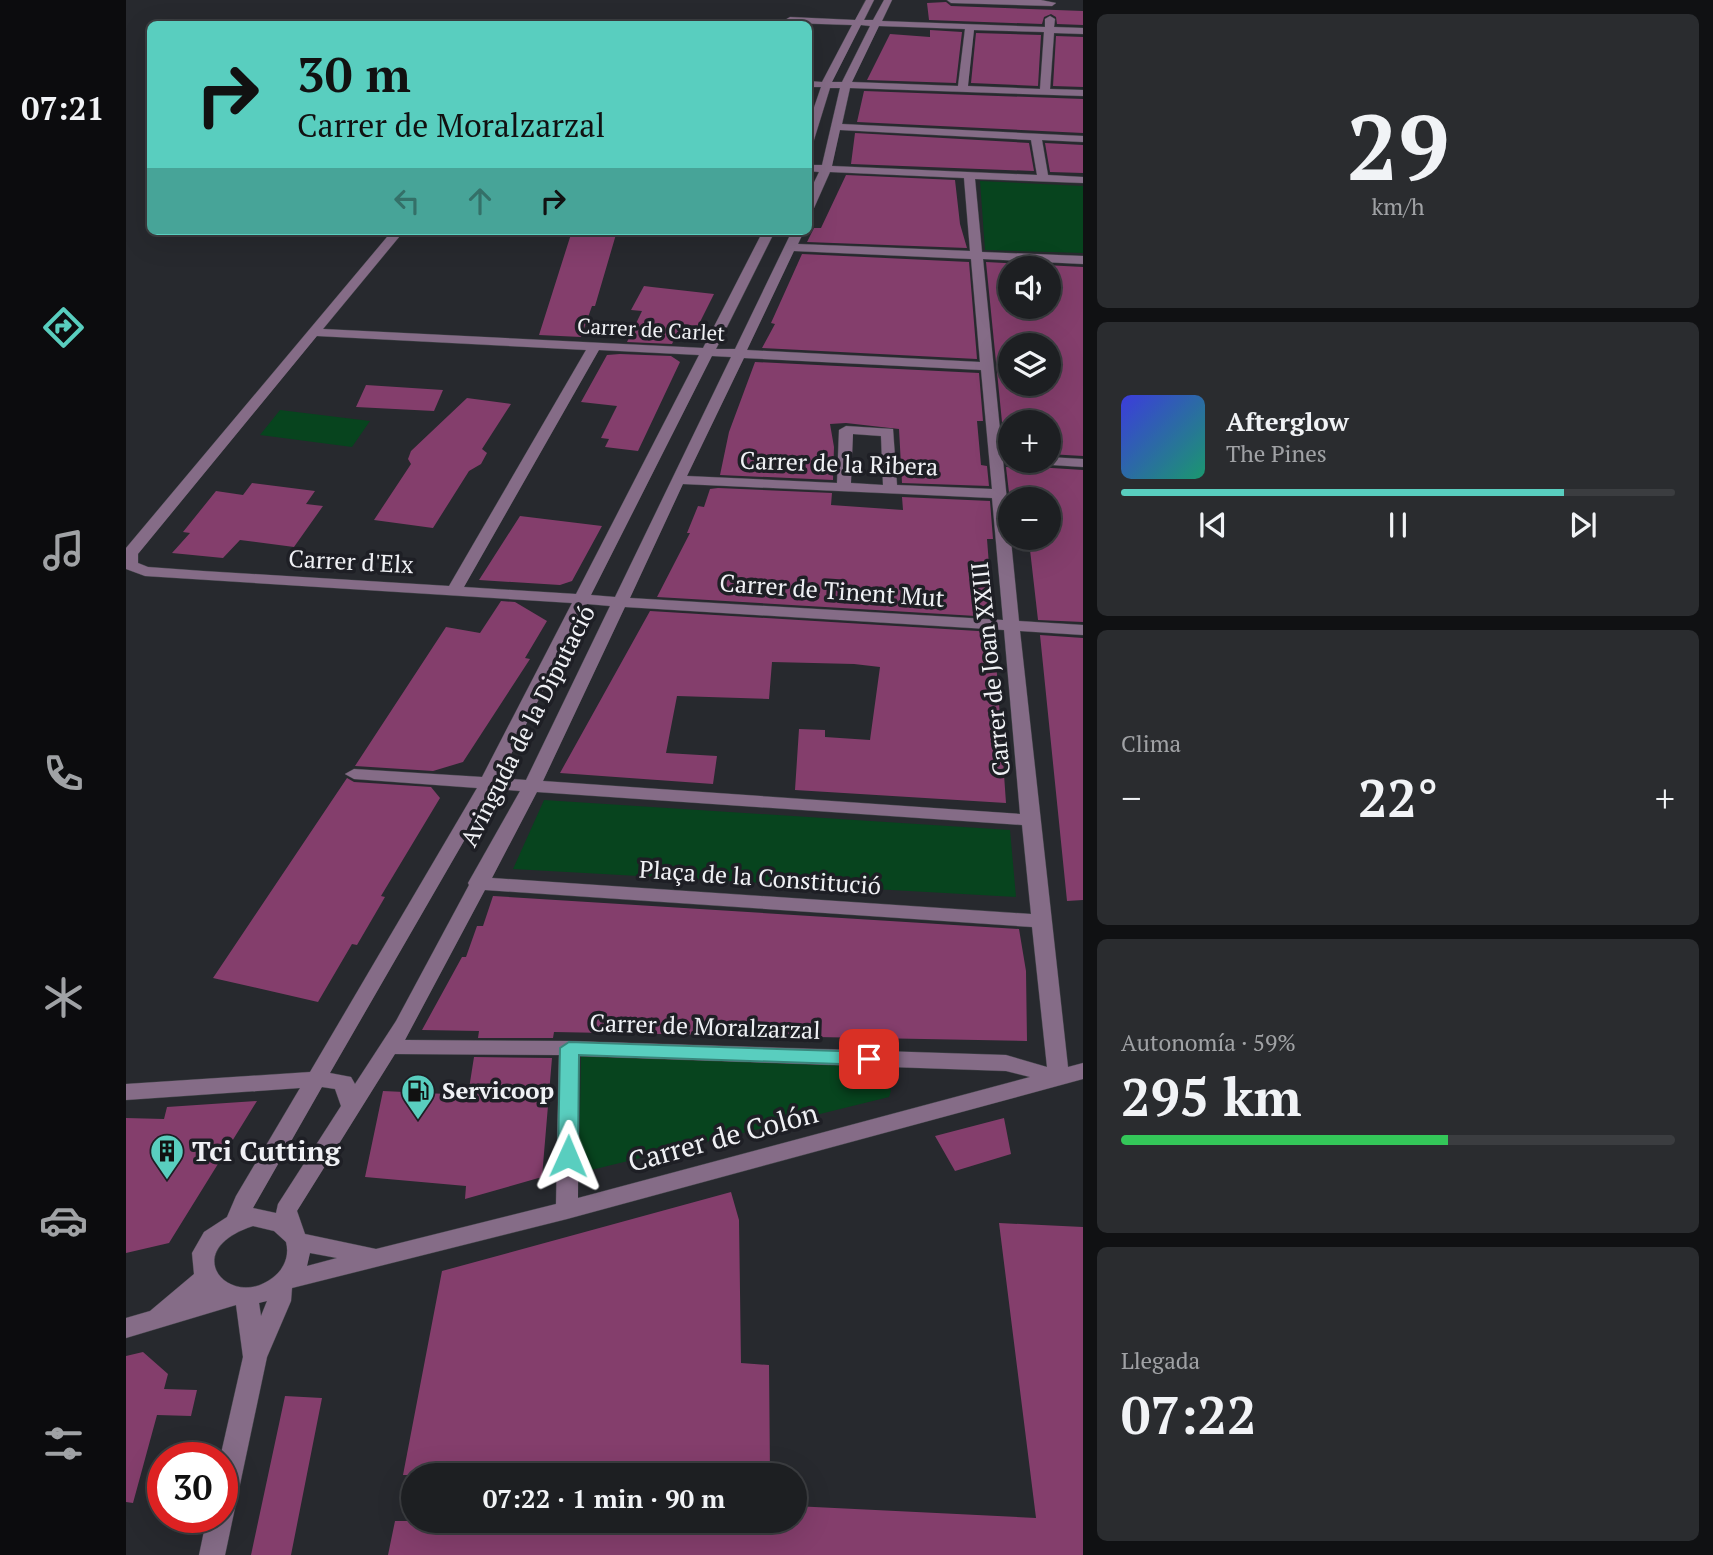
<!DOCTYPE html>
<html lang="es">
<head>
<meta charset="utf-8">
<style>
	:root { --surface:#1d1f22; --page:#2a2c2f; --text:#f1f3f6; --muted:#a0a2a5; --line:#3b3d40; --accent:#59cebf }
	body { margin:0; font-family:"PT Serif",serif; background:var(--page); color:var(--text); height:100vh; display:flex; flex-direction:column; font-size:26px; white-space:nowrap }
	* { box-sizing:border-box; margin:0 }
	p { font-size:23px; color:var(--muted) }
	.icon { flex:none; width:38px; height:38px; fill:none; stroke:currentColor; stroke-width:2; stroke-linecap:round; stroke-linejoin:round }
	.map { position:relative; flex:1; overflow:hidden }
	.details { display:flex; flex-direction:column; gap:14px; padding:14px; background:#101113; width:630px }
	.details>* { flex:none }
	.guide { position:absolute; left:21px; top:21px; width:665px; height:214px; border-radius:10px; box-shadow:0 7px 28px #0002,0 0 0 2px var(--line); background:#59cebf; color:#111; overflow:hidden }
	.controls { position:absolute; left:872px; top:256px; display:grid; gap:14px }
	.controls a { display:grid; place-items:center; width:63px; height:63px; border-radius:50%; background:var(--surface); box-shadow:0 7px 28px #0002,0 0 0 2px var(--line); font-size:35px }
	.speed { position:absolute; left:21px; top:1442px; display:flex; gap:14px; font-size:35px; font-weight:700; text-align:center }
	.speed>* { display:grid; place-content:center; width:91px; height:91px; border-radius:50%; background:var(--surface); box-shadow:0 7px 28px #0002,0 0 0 2px var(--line); line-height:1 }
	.speed .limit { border:10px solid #d22; background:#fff; color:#111 }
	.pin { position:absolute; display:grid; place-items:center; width:60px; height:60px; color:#fff; margin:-30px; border-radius:14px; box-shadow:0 4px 10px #0006 }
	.me { position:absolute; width:77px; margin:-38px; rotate:1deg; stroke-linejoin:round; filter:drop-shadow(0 0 5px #0008) }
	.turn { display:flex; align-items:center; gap:24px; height:147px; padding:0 35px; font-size:32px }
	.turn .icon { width:91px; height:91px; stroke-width:2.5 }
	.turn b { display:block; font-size:49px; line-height:60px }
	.lanes { display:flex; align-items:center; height:66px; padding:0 35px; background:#0003; justify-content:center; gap:35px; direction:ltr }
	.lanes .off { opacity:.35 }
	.big { font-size:52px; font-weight:700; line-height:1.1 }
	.details .widget { flex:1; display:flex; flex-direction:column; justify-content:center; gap:10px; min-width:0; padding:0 24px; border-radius:10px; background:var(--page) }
	.details .dial { align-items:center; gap:0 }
	.dial b { font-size:91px; line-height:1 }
	.song { display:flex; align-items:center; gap:21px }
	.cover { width:84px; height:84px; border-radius:10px; background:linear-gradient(135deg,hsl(240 70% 55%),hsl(160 70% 35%)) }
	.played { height:7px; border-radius:4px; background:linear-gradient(90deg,var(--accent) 80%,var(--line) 80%) }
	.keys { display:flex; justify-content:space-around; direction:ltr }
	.heat { display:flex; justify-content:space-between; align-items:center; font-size:38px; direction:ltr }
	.charge { height:10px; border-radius:5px; background:linear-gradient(90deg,#34c759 59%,var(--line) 0) }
	.trip { position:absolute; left:275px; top:1463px; width:406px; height:70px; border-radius:35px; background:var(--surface); box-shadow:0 7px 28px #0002,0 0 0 2px var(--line); font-weight:700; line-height:70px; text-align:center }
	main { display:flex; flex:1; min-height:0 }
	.tab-bar { display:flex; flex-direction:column; width:126px; justify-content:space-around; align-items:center; background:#0c0c0e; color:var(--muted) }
	.tab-bar .icon { width:49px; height:49px }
	.tab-bar .current { color:var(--accent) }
	.tab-bar b { font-size:32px; color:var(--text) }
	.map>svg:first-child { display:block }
</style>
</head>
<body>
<main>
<nav class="tab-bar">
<b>07:21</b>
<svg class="icon current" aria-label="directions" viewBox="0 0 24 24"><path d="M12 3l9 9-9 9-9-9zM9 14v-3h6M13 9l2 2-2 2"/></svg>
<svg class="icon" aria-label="music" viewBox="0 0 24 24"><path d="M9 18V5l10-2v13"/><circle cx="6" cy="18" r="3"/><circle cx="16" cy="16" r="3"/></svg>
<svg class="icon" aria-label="phone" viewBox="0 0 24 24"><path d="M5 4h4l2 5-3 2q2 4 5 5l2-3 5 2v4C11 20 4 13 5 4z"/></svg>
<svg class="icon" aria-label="climate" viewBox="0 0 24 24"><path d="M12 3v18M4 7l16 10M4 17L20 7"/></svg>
<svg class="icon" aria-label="car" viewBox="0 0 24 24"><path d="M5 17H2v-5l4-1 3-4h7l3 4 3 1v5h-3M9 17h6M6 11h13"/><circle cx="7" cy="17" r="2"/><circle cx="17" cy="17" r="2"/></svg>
<svg class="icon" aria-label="filters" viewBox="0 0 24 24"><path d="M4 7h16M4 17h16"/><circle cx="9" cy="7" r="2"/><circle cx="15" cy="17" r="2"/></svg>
</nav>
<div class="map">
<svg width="957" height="1555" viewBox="0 0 957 1555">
	<rect width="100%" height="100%" fill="#27292e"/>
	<path fill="#07441e" d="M854,181L957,186V253L859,250Z
		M154,410L244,421L226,447L134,435Z
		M418,800L884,830L890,897L387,869Z
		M455,1055L757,1066L765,1091L763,1097L453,1173Z"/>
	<path fill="#843e6c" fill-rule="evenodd" d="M820,2L825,6L957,11V25L931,24L930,17L925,14L918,17L916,24L803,20L801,3Z
		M804,30L836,32L830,83L741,80L764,34L804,37Z
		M850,33L915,35L912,86L845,83Z
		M930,36L957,37V87L927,86Z
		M738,91L957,99V133L731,122Z
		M729,133L903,143L908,171L725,164Z
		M919,143L957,145V173L924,172Z
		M720,175L829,180L834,224L841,248L681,242L688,228H695Z
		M446,231H491L469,306H466L455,337L413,335Z
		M676,254L843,262L851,359L636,348L649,324L645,323Z
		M860,262L957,267V456L922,454V422H876ZM884,268H922V306H884ZM884,345H922V383H884Z
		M518,286L526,287L588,294L572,326L556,324L546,344L501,342L516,311L505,310Z
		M494,354L545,356L554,362L512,451L479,447L483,439L475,438L491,406L455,402L481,355Z
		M629,362L853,373L857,421H851L855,465L861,466L863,486L776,483L773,429L720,423L704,424L708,447L707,480L594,475L603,432Z
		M240,385L317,390L308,411L230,407Z
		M341,398L385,404L356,449L361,453L355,464L343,471L307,528L248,520L285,464L282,459L285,451Z
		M897,460L910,467L957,470V622L912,620L903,541L888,540L887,537H922V499H884V501L880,467L898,468Z
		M126,483L189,491L180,504L197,506L168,547L114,540L97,558L46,553L64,533L57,532L90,491L117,495Z
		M592,488L706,493L705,505L777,510L776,497L864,501L867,539H861L867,617L531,597L564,533H561L572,506L578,507L584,489Z
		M394,516L476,526L446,581L434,585L353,580Z
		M375,601L389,602L421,621L399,658L404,659L337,762L307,771L229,766L320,627L354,633Z
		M524,611L868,632L880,803L669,790L673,729L699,730V737L744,740L754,667L728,664L646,662L643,699L551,696L540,753L591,756L587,784L434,773Z
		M914,635L957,638V900L941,901Z
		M221,778L228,782L305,787L314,798L255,896L259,897L231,945L226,944L192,1002L87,978Z
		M367,896L893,929L900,971L901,1041L428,1032L427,1038H352L353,1031L296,1030L336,957H340L351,926H357Z
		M348,1057L426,1058L416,1177L339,1199L340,1186L239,1177L257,1091L342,1095Z
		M131,1101L43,1243L0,1253V1118L38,1119L41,1107Z
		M878,1118L885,1154L829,1171L809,1136Z
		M605,1192L613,1220L615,1363L643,1365L644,1475H277L316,1271Z
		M873,1223L957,1227V1555H262L269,1521H668V1506L910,1518Z
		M17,1352L42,1374L38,1389L71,1390L65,1416L31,1415L7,1503L0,1502V1356Z
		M159,1396L196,1398L165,1555H125Z"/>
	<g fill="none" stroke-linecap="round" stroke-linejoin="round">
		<g stroke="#43454a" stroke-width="1">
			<path id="minor" d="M740,0H748L738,20H747L758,0H766L756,21L919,27V19L924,16L929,19L928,27L957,28V34L928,33L924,89L957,90V96L724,88L716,124L957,136V142L916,140L922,175L957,177V183L849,179L856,252L957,256V264L857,259L893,621L957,625V635L894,631L942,1067L957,1063V1079L441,1219L166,1288L165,1301L141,1357L99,1555H73L81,1517H96L94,1458L117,1357L110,1305L0,1338V1318L24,1311L68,1274L66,1253L78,1232L101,1217L110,1196L174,1088L0,1100V1084L184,1072L351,788L228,779L219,774L228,769L356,777L446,603L19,576L0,569V548L266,231H278L197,329L577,348L637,231H649L590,349H609L666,231H678L672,244L844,251L838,178L704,172L688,208L682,211V195L693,172L682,171V165H696L714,88H704L687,143L682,146V125L695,87H682V81L696,82L726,25L664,23L659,20L664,17L729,20ZM735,25L744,26L716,82H706ZM753,26L839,29L832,86L726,82ZM848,30L918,32L914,89L842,86ZM714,130L905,140L911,175L706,166ZM668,251L845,259L854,362L621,350ZM191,336L460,350L323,586L77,571L22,567L12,563V554ZM473,350L573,355L450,594L338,587ZM586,356L605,357L489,597L465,595ZM618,358L855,370L866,489L771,485L767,429L720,426L713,430L711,483L561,476ZM727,434L755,436L757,485L725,483ZM557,484L866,498L877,620L504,598ZM461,604L484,606L400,780L373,778ZM499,607L878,630L894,814L417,781ZM368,789L394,791L342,883L343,885L270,1021L229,1084L225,1077L204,1073ZM411,792L896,825L905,914L366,878ZM359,890L906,927L921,1067L880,1055L443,1041L279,1040ZM269,1054L433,1055L430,1204L250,1249L179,1234L171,1211ZM453,1056L880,1071L904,1077L452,1198ZM196,1087L209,1089L215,1106L152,1204L150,1213L127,1208ZM127,1226L148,1231L160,1242C163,1253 160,1264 152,1273C109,1316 47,1252 127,1226ZM184,1253L211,1258L181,1266ZM141,1301L135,1316L133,1303Z
				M821,0H915L930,3L926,6L825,3Z
				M922,457L957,459V467L910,464L903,460H922Z"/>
		</g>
		<use href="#minor" fill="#856c87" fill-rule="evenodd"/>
	</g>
	<path fill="#59cebf" stroke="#3a867c" stroke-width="2" d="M443,1042L743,1052L753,1059L743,1065L453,1055L452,1156L449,1161H435L432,1156L434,1048Z"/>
	<defs>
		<g id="fuel-pin" transform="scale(1.75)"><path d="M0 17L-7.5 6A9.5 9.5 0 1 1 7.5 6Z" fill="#59cebf" stroke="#1e1f25"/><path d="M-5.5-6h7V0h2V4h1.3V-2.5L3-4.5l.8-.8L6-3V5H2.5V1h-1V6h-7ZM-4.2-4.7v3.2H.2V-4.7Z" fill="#111"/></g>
		<g id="building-pin" transform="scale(1.75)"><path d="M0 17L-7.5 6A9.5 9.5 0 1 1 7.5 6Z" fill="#59cebf" stroke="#1e1f25"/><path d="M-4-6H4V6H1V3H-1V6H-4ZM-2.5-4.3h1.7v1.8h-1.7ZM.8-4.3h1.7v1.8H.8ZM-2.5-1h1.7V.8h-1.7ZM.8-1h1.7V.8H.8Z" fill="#111"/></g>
	</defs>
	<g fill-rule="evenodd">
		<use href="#fuel-pin" x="292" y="1091"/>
		<use href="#building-pin" x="41" y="1151"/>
	</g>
	<g text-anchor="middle" stroke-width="7" stroke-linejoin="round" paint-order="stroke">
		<g font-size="21" fill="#f0f1f5" stroke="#1e1f25">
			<text transform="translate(525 330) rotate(3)" y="7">Carrer de Carlet</text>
		</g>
		<g font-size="24" fill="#f0f1f5" stroke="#1e1f25">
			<text transform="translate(713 464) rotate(2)" y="8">Carrer de la Ribera</text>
			<text transform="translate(225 562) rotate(3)" y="8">Carrer d'Elx</text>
			<text transform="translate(706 591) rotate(4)" y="8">Carrer de Tinent Mut</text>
			<text transform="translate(865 669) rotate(-96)" y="8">Carrer de Joan XXIII</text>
			<text transform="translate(402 726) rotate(-63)" y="8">Avinguda de la Diputació</text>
			<text transform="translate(634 878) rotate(4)" y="8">Plaça de la Constitució</text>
			<text transform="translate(579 1027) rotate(2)" y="8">Carrer de Moralzarzal</text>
		</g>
		<g font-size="24" font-weight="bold" fill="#f0f1f5" stroke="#1e1f25" text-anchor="start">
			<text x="316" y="1099">Servicoop</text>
		</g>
		<g font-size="28" fill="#f0f1f5" stroke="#1e1f25">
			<text transform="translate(597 1137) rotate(-15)" y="10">Carrer de Colón</text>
		</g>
		<g font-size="28" font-weight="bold" fill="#f0f1f5" stroke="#1e1f25" text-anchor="start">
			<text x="66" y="1161">Tci Cutting</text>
		</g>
	</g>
</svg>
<div class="controls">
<a><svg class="icon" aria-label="sound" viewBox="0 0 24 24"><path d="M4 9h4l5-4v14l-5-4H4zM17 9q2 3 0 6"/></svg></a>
<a><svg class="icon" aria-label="layers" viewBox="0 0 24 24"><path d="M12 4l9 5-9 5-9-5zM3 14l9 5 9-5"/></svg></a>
<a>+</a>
<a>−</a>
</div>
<div class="speed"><div class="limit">30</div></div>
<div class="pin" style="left:743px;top:1059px;background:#d93025"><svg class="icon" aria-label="arrive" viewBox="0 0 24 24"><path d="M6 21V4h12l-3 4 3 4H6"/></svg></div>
<svg class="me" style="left:442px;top:1156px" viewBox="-20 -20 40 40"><path d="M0-17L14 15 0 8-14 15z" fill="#59cebf" stroke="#fff" stroke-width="4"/></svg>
<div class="trip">07:22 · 1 min · 90 m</div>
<div class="guide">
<div class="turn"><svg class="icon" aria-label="right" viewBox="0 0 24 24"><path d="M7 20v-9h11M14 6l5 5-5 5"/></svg><div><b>30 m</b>Carrer de Moralzarzal</div></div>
<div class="lanes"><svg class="icon off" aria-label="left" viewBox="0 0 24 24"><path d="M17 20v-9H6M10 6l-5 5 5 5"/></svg><svg class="icon off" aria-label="ahead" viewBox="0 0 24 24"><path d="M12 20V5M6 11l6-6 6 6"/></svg><svg class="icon" aria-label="right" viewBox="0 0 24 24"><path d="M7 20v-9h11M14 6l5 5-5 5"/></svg></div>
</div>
</div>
<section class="details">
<div class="widget dial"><b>29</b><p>km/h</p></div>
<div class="widget">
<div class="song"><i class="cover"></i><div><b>Afterglow</b><p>The Pines</p></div></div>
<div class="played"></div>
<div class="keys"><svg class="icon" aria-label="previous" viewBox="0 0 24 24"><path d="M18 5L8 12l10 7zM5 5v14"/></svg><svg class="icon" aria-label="pause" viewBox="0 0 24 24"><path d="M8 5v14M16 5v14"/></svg><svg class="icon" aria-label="next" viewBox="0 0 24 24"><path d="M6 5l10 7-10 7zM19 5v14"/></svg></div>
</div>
<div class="widget"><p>Clima</p>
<div class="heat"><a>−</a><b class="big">22°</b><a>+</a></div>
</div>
<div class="widget"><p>Autonomía · 59%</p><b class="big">295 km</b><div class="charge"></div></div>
<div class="widget"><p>Llegada</p><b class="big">07:22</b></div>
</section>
</main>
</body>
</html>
